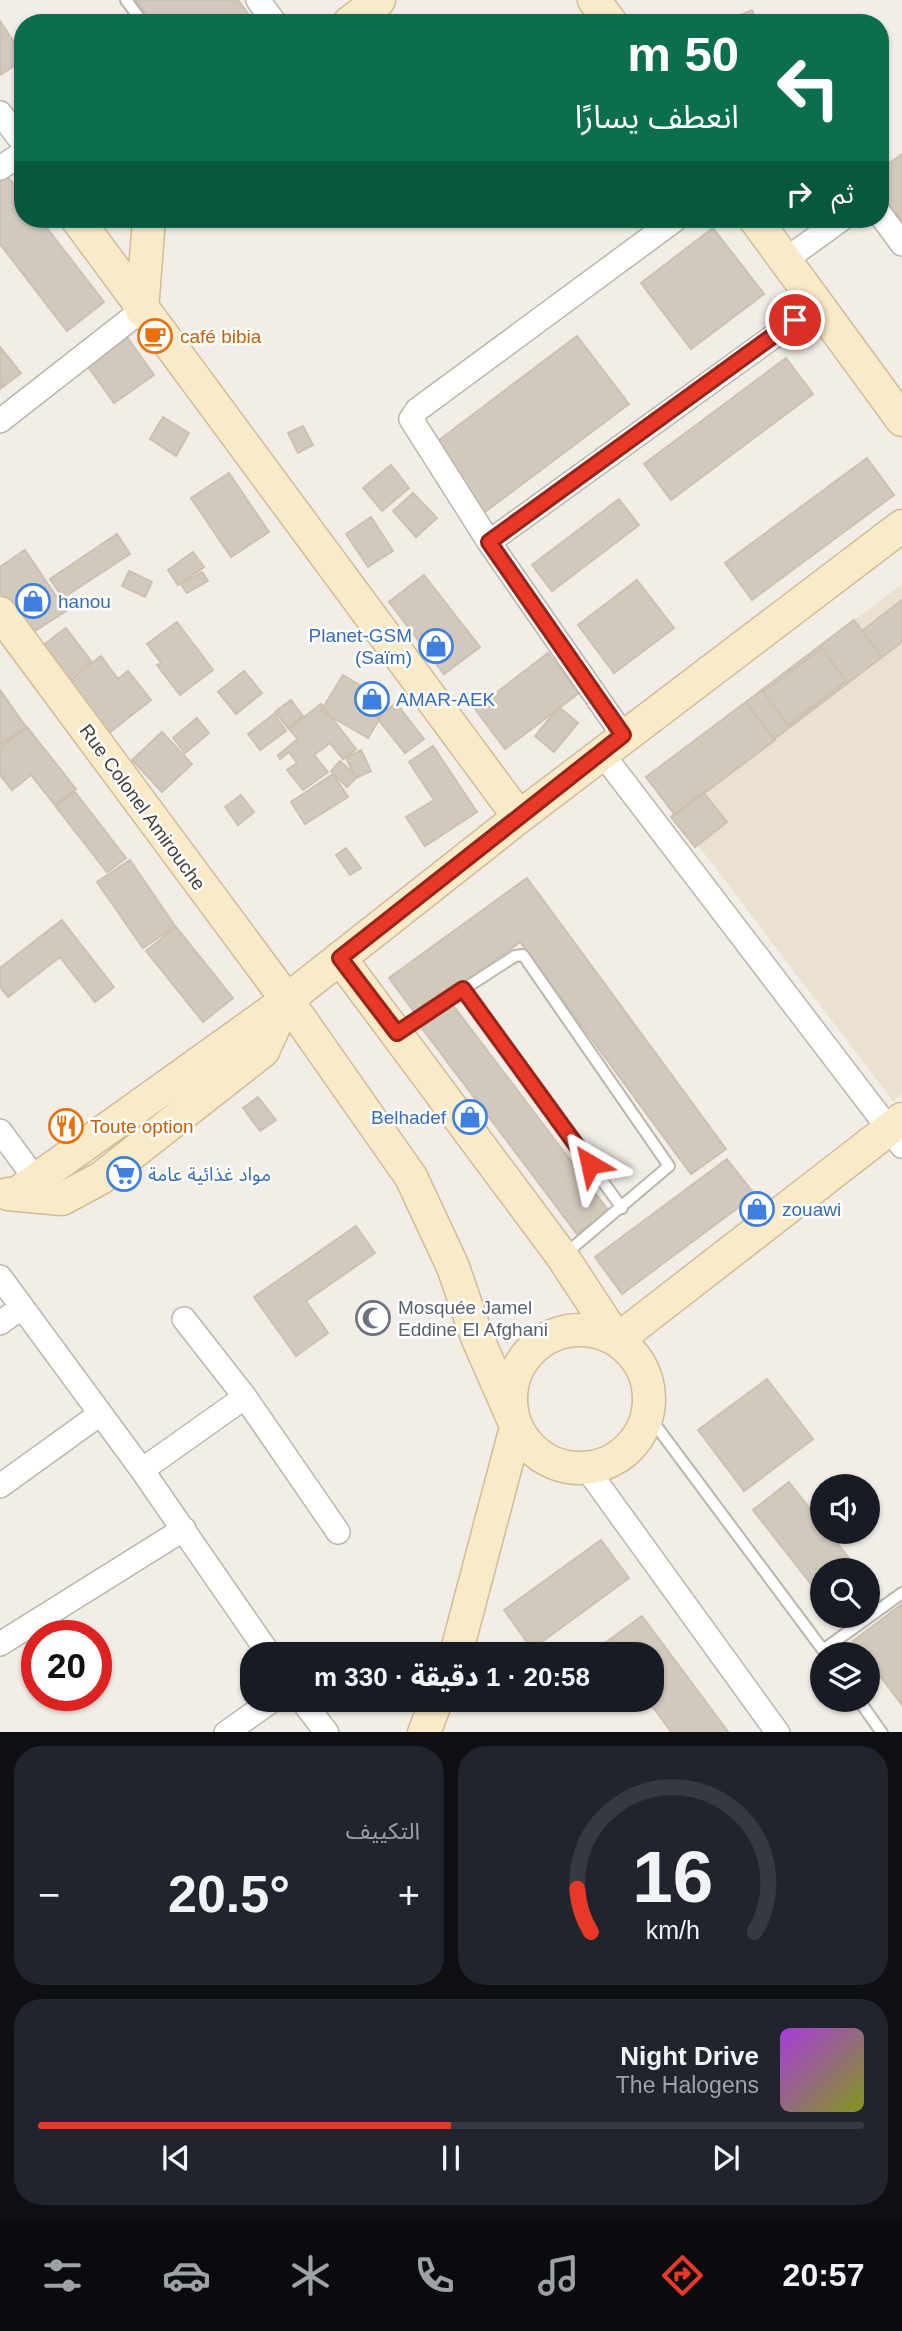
<!DOCTYPE html>
<html lang="ar">
<head>
<meta charset="utf-8">
<style>
	:root { --surface:#171b24; --page:#20242c; --text:#f1f3f6; --muted:#9ea1a6; --line:#363941; --accent:#e83827 }
	body { margin:0; font-family:Arial,"Noto Sans Arabic",sans-serif; background:var(--page); color:var(--text); direction:rtl; height:100vh; display:flex; flex-direction:column; font-size:26px; white-space:nowrap }
	* { box-sizing:border-box; margin:0 }
	p { font-size:23px; color:var(--muted) }
	.icon { flex:none; width:38px; height:38px; fill:none; stroke:currentColor; stroke-width:2; stroke-linecap:round; stroke-linejoin:round }
	.map { position:relative; height:1732px; overflow:hidden; direction:ltr }
	.side { display:flex; flex-direction:column; gap:14px; padding:14px; background:#0d0f14; flex:1 }
	.side>* { flex:none }
	.guide { position:absolute; left:14px; top:14px; width:875px; height:214px; border-radius:28px; box-shadow:0 2px 5px #0004; direction:rtl; background:#0b6e4f; color:#fff; overflow:hidden }
	.tools { position:absolute; left:810px; top:1474px; display:grid; gap:14px }
	.tools a { display:grid; place-items:center; width:70px; height:70px; border-radius:50%; background:var(--surface); box-shadow:0 2px 5px #0004; font-size:35px }
	.speed { position:absolute; left:21px; top:1620px; display:flex; gap:14px; font-size:35px; font-weight:700; text-align:center }
	.speed>* { display:grid; place-content:center; width:91px; height:91px; border-radius:50%; background:var(--surface); box-shadow:0 2px 5px #0004; line-height:1 }
	.speed .limit { border:10px solid #d22; background:#fff; color:#111 }
	.pin { position:absolute; display:grid; place-items:center; width:60px; height:60px; color:#fff; margin:-30px; border:4px solid #fff; border-radius:50%; box-shadow:0 2px 7px #0007 }
	.me { position:absolute; width:77px; margin:-38px; rotate:324deg; stroke-linejoin:round; filter:drop-shadow(0 0 5px #0008) }
	.turn { display:flex; align-items:center; gap:24px; height:147px; padding:0 35px; font-size:32px }
	.turn .icon { width:91px; height:91px; stroke-width:2.5 }
	.turn b { display:block; font-size:49px; line-height:60px }
	.then { display:flex; align-items:center; height:66px; padding:0 35px; background:#0003; gap:14px; font-size:26px }
	.big { font-size:52px; font-weight:800; line-height:1.1 }
	.side .card { flex:1; display:flex; flex-direction:column; justify-content:center; gap:10px; min-width:0; padding:0 24px; border-radius:28px; background:var(--page) }
	.side .dial { align-items:center; gap:0 }
	.dial svg { height:182px; overflow:visible; fill:none; stroke:var(--line); stroke-width:7; stroke-linecap:round; text-anchor:middle }
	.dial text { fill:var(--text); stroke:none }
	.song { display:flex; align-items:center; gap:21px }
	.cover { width:84px; height:84px; border-radius:10px; background:linear-gradient(135deg,hsl(280 70% 55%),hsl(70 70% 35%)) }
	.played { height:7px; border-radius:4px; background:linear-gradient(90deg,var(--accent) 50%,var(--line) 50%) }
	.keys { display:flex; justify-content:space-around; direction:ltr }
	.heat { display:flex; justify-content:space-between; align-items:center; font-size:38px; direction:ltr }
	.side .tiles { flex:1; display:grid; gap:14px; grid-template-columns:1fr 1fr }
	.card:last-child { grid-column:span 2 }
	.trip { position:absolute; left:240px; top:1642px; width:424px; height:70px; border-radius:28px; background:var(--surface); box-shadow:0 2px 5px #0004; font-weight:800; line-height:70px; text-align:center; direction:rtl }
	.menu { display:flex; height:112px; justify-content:space-around; align-items:center; background:#090b0e; color:var(--muted) }
	.menu .icon { width:49px; height:49px }
	.menu .current { color:var(--accent) }
	.menu b { font-size:32px; color:var(--text) }
	.map>svg:first-child { display:block }
</style>
</head>
<body>
<div class="map">
<svg width="902" height="1733" viewBox="0 0 902 1733">
	<rect width="100%" height="100%" fill="#f2eee7"/>
	<path fill="#eae1d1" d="M902,584V1094L893,1101L646,777Z"/>
	<path fill="#d2c9bd" stroke="#cdc0b1" stroke-width="2" d="M135,0H238L255,23H153Z
		M752,10L757,23H743L740,15Z
		M0,21L23,56V60L0,75Z
		M902,154V221L880,193V170Z
		M4,172L23,196V219H40L104,302L67,331L0,244V175Z
		M713,228L764,294L691,349L641,283Z
		M577,336L629,404L481,515L430,447Z
		M127,337L154,375L114,403L87,365Z
		M0,347L21,373L0,389Z
		M786,358L813,394L671,500L644,464Z
		M163,417L189,433L176,456L150,439Z
		M303,426L313,445L298,453L288,433Z
		M867,458L894,495L752,600L725,563Z
		M391,465L409,488L382,511L363,488Z
		M229,473L269,532L231,557L191,498Z
		M413,493L437,518L416,537L393,511Z
		M619,499L639,525L552,591L532,565Z
		M371,517L393,551L368,567L346,534Z
		M117,534L130,554L63,598L50,579Z
		M25,550L66,611L29,635L0,592V567Z
		M193,552L204,567L178,585L168,570Z
		M129,571L152,582L145,597L122,586Z
		M202,572L208,581L187,593L181,584Z
		M424,575L480,647L444,674L389,602Z
		M637,580L674,628L614,673L578,625Z
		M902,600V642L882,657L862,631Z
		M854,620L882,657L774,739L746,702Z
		M177,622L213,670L180,695L157,665L161,663L147,644Z
		M66,628L91,661L67,679L42,646Z
		M822,648L846,681L788,725L763,692Z
		M548,653L579,693L505,749L475,709Z
		M101,656L118,679L128,671L151,700L100,740L60,688Z
		M244,671L262,693L236,714L218,692Z
		M343,675L389,703L368,738L321,711Z
		M0,690L26,727L0,745Z
		M291,700L303,716L288,728L275,712Z
		M746,702L775,740L675,815L646,777Z
		M396,703L424,739L405,753L377,718Z
		M321,704L356,749L343,759L330,743L314,755L328,772L303,790L287,770L297,763L289,752L280,759L278,755L298,739L289,729Z
		M559,707L578,723L554,752L535,736Z
		M274,714L286,731L260,750L248,734Z
		M197,718L209,733L185,753L173,738Z
		M27,727L76,789L55,805L31,775L12,790L0,775V748Z
		M162,732L192,764L162,792L132,760Z
		M433,746L477,812L425,846L406,817L434,800L409,762Z
		M361,750L371,771L356,778L346,758Z
		M340,761L357,777L347,787L331,771Z
		M333,774L348,797L305,824L291,802Z
		M75,792L126,858L107,872L56,807Z
		M703,792L727,822L695,847L671,817Z
		M241,795L254,812L238,825L225,807Z
		M346,848L361,868L350,875L336,855Z
		M130,860L175,926L143,948L97,882Z
		M527,878L726,1149L691,1174L520,942L418,1017L389,978Z
		M62,920L114,987L95,1002L60,957L8,997L0,987V968Z
		M176,927L233,998L203,1022L146,951Z
		M449,1000L608,1210L577,1234L418,1023Z
		M258,1097L276,1120L260,1131L243,1108Z
		M727,1159L755,1195L622,1294L595,1257Z
		M356,1226L375,1253L306,1301L328,1333L296,1356L254,1297Z
		M767,1379L813,1439L744,1491L698,1430Z
		M789,1482L822,1524V1531H828L858,1570H822V1598L753,1510Z
		M601,1540L629,1578L532,1649L504,1610Z
		M902,1604V1705L868,1660V1654H863L853,1641Z
		M642,1616L729,1733H672L647,1699H651V1654H613L605,1643Z"/>
	<g fill="none" stroke-linecap="round" stroke-linejoin="round">
		<g stroke="#bcb5aa" stroke-width="14">
			<path id="lane" d="M126,0L143,23
				M463,989L622,1208
				M399,1031L515,956L523,955L669,1166L564,1255
				M648,1415L826,1654
				M823,1650L902,1593
				M858,1699L882,1733"/>
		</g>
		<g stroke="#bcb5aa" stroke-width="26">
			<path id="street" d="M258,0L275,23
				M0,113L23,143
				M0,168L23,153
				M880,214L902,244
				M785,260L842,219
				M0,421L142,310
				M489,542L411,419L417,410L676,219
				M623,735L489,542L817,305
				M601,752L902,1146
				M0,1131L37,1181
				M0,1277L142,1470L269,1654
				M184,1319L245,1397L338,1532
				M0,1323L21,1308
				M587,1469L778,1733
				M142,1470L245,1397
				M0,1486L100,1414
				M0,1644L184,1529
				M301,1699L327,1733
				M226,1733L274,1699"/>
		</g>
		<g stroke="#cebd99" stroke-width="35">
			<path id="secondary" d="M594,0L611,23
				M349,23L379,0
				M755,219L902,420
				M142,310L149,219
				M0,613L287,1000L411,1177L453,1267L477,1337L513,1419
				M519,817L902,526
				M340,958L562,1256L617,1340L902,1119
				M8,1194L62,1199L101,1178L263,1051L284,1005
				M16,1194L287,1000L519,817L77,219
				M511 1399a69 69 0 1 1 138 0a69 69 0 1 1-138 0Z
				M456,1654L515,1431
				M424,1733L437,1699"/>
		</g>
		<use href="#lane" stroke="#fff" stroke-width="10"/>
		<use href="#street" stroke="#fff" stroke-width="23"/>
		<use href="#secondary" stroke="#faebc8" stroke-width="32"/>
	</g>
	<g fill="none" stroke-linecap="round" stroke-linejoin="round">
		<g stroke="#972419" stroke-width="18">
			<path id="route" d="M590,1164L463,989L397,1033L340,958L623,735L489,542L795,320"/>
		</g>
		<use href="#route" stroke="#e83827" stroke-width="12"/>
	</g>
	<defs>
		<g id="cafe-ring" transform="scale(1.75)"><circle r="9.5" fill="#fff" stroke="#e8710a" stroke-width="1.5"/><path d="M-5.5-4.5H6V0H3Q3 3.5 0 3.5H-2.5Q-5.5 3.5-5.5 0ZM3-3.2v2h1.7v-2ZM-6 4.5H4V6H-6Z" fill="#e8710a"/></g>
		<g id="shop-ring" transform="scale(1.75)"><circle r="9.5" fill="#fff" stroke="#3f7fe0" stroke-width="1.5"/><path d="M-5-2.5h2.3a2.7 3.5 0 0 1 5.4 0H5L5.5 6h-11ZM-1.5-2.5h3a1.5 2.3 0 0 0-3 0Z" fill="#3f7fe0"/></g>
		<g id="restaurant-ring" transform="scale(1.75)"><circle r="9.5" fill="#fff" stroke="#e8710a" stroke-width="1.5"/><path d="M-5-6h1v4h1v-4h1v4h1v-4h1v5L-1.5 .5V6h-2V.5L-5-1ZM5-6V6H3V1.5H1.5Q1.5-4 5-6Z" fill="#e8710a"/></g>
		<g id="supermarket-ring" transform="scale(1.75)"><circle r="9.5" fill="#fff" stroke="#3f7fe0" stroke-width="1.5"/><path d="M-6-5.5h2.5l.6 2H6L4.5 2H-2.5L-4.4-4H-6ZM-1.5 3.2a1.3 1.3 0 1 0 .1 0ZM3 3.2a1.3 1.3 0 1 0 .1 0Z" fill="#3f7fe0"/></g>
		<g id="mosque-ring" transform="scale(1.75)"><circle r="9.5" fill="#fff" stroke="#6b7280" stroke-width="1.5"/><path d="M3.5-4.9A6 6 0 1 0 3.5 4.9A5 5 0 1 1 3.5-4.9Z" fill="#6b7280"/></g>
	</defs>
	<g fill-rule="evenodd">
		<use href="#cafe-ring" x="155" y="336"/>
		<use href="#shop-ring" x="33" y="601"/>
		<use href="#shop-ring" x="436" y="646"/>
		<use href="#shop-ring" x="372" y="699"/>
		<use href="#shop-ring" x="470" y="1117"/>
		<use href="#restaurant-ring" x="66" y="1126"/>
		<use href="#supermarket-ring" x="124" y="1174"/>
		<use href="#shop-ring" x="757" y="1209"/>
		<use href="#mosque-ring" x="373" y="1318"/>
	</g>
	<g text-anchor="middle" stroke-width="5" stroke-linejoin="round" paint-order="stroke">
		<g font-size="19" fill="#c56008" stroke="#fff" text-anchor="start">
			<text x="180" y="343">café bibia</text>
			<text x="90" y="1133">Toute option</text>
		</g>
		<g font-size="19" fill="#366cbe" stroke="#fff" text-anchor="start">
			<text x="58" y="608">hanou</text>
			<text x="412" y="642" text-anchor="end">Planet-GSM<tspan x="412" dy="22">(Saïm)</tspan></text>
			<text x="396" y="706">AMAR-AEK</text>
			<text x="446" y="1124" text-anchor="end">Belhadef</text>
			<text x="148" y="1181">مواد غذائية عامة</text>
			<text x="782" y="1216">zouawi</text>
		</g>
		<g font-size="19" fill="#443e36" stroke="#fff">
			<text transform="translate(143 807) rotate(54)" y="7">Rue Colonel Amirouche</text>
		</g>
		<g font-size="19" fill="#5b616d" stroke="#fff" text-anchor="start">
			<text x="398" y="1314">Mosquée Jamel<tspan x="398" dy="22">Eddine El Afghani</tspan></text>
		</g>
	</g>
</svg>
<div class="tools">
<a><svg class="icon" aria-label="sound" viewBox="0 0 24 24"><path d="M4 9h4l5-4v14l-5-4H4zM17 9q2 3 0 6"/></svg></a>
<a><svg class="icon" aria-label="search" viewBox="0 0 24 24"><circle cx="10" cy="10" r="6"/><path d="M15 15l6 6"/></svg></a>
<a><svg class="icon" aria-label="layers" viewBox="0 0 24 24"><path d="M12 4l9 5-9 5-9-5zM3 14l9 5 9-5"/></svg></a>
</div>
<div class="speed"><div class="limit">20</div></div>
<div class="pin" style="left:795px;top:320px;background:#d93025"><svg class="icon" aria-label="arrive" viewBox="0 0 24 24"><path d="M6 21V4h12l-3 4 3 4H6"/></svg></div>
<svg class="me" style="left:590px;top:1164px" viewBox="-20 -20 40 40"><path d="M0-17L14 15 0 8-14 15z" fill="#e83827" stroke="#fff" stroke-width="4"/></svg>
<div class="trip">20:58 · 1 دقيقة · 330 m</div>
<div class="guide">
<div class="turn"><svg class="icon" aria-label="left" viewBox="0 0 24 24"><path d="M17 20v-9H6M10 6l-5 5 5 5"/></svg><div><b>50 m</b>انعطف يسارًا</div></div>
<div class="then">ثم<svg class="icon" aria-label="right" viewBox="0 0 24 24"><path d="M7 20v-9h11M14 6l5 5-5 5"/></svg></div>
</div>
</div>
<section class="side">
<div class="tiles">
<div class="card dial"><svg viewBox="0 0 100 80">
<path d="M14 69A42 42 0 1 1 86 69"/>
<path d="M14 69A42 42 0 0 1 8 50" stroke="#e83827"/>
<text x="50" y="56" font-size="32" font-weight="700">16</text>
<text x="50" y="72" font-size="11">km/h</text>
</svg></div>
<div class="card"><p>التكييف</p>
<div class="heat"><a>−</a><b class="big">20.5°</b><a>+</a></div>
</div>
<div class="card">
<div class="song"><i class="cover"></i><div><b>Night Drive</b><p>The Halogens</p></div></div>
<div class="played"></div>
<div class="keys"><svg class="icon" aria-label="previous" viewBox="0 0 24 24"><path d="M18 5L8 12l10 7zM5 5v14"/></svg><svg class="icon" aria-label="pause" viewBox="0 0 24 24"><path d="M8 5v14M16 5v14"/></svg><svg class="icon" aria-label="next" viewBox="0 0 24 24"><path d="M6 5l10 7-10 7zM19 5v14"/></svg></div>
</div>
</div>
</section>
<nav class="menu">
<b>20:57</b>
<svg class="icon current" aria-label="directions" viewBox="0 0 24 24"><path d="M12 3l9 9-9 9-9-9zM9 14v-3h6M13 9l2 2-2 2"/></svg>
<svg class="icon" aria-label="music" viewBox="0 0 24 24"><path d="M9 18V5l10-2v13"/><circle cx="6" cy="18" r="3"/><circle cx="16" cy="16" r="3"/></svg>
<svg class="icon" aria-label="phone" viewBox="0 0 24 24"><path d="M5 4h4l2 5-3 2q2 4 5 5l2-3 5 2v4C11 20 4 13 5 4z"/></svg>
<svg class="icon" aria-label="climate" viewBox="0 0 24 24"><path d="M12 3v18M4 7l16 10M4 17L20 7"/></svg>
<svg class="icon" aria-label="car" viewBox="0 0 24 24"><path d="M5 17H2v-5l4-1 3-4h7l3 4 3 1v5h-3M9 17h6M6 11h13"/><circle cx="7" cy="17" r="2"/><circle cx="17" cy="17" r="2"/></svg>
<svg class="icon" aria-label="filters" viewBox="0 0 24 24"><path d="M4 7h16M4 17h16"/><circle cx="9" cy="7" r="2"/><circle cx="15" cy="17" r="2"/></svg>
</nav>
</body>
</html>
